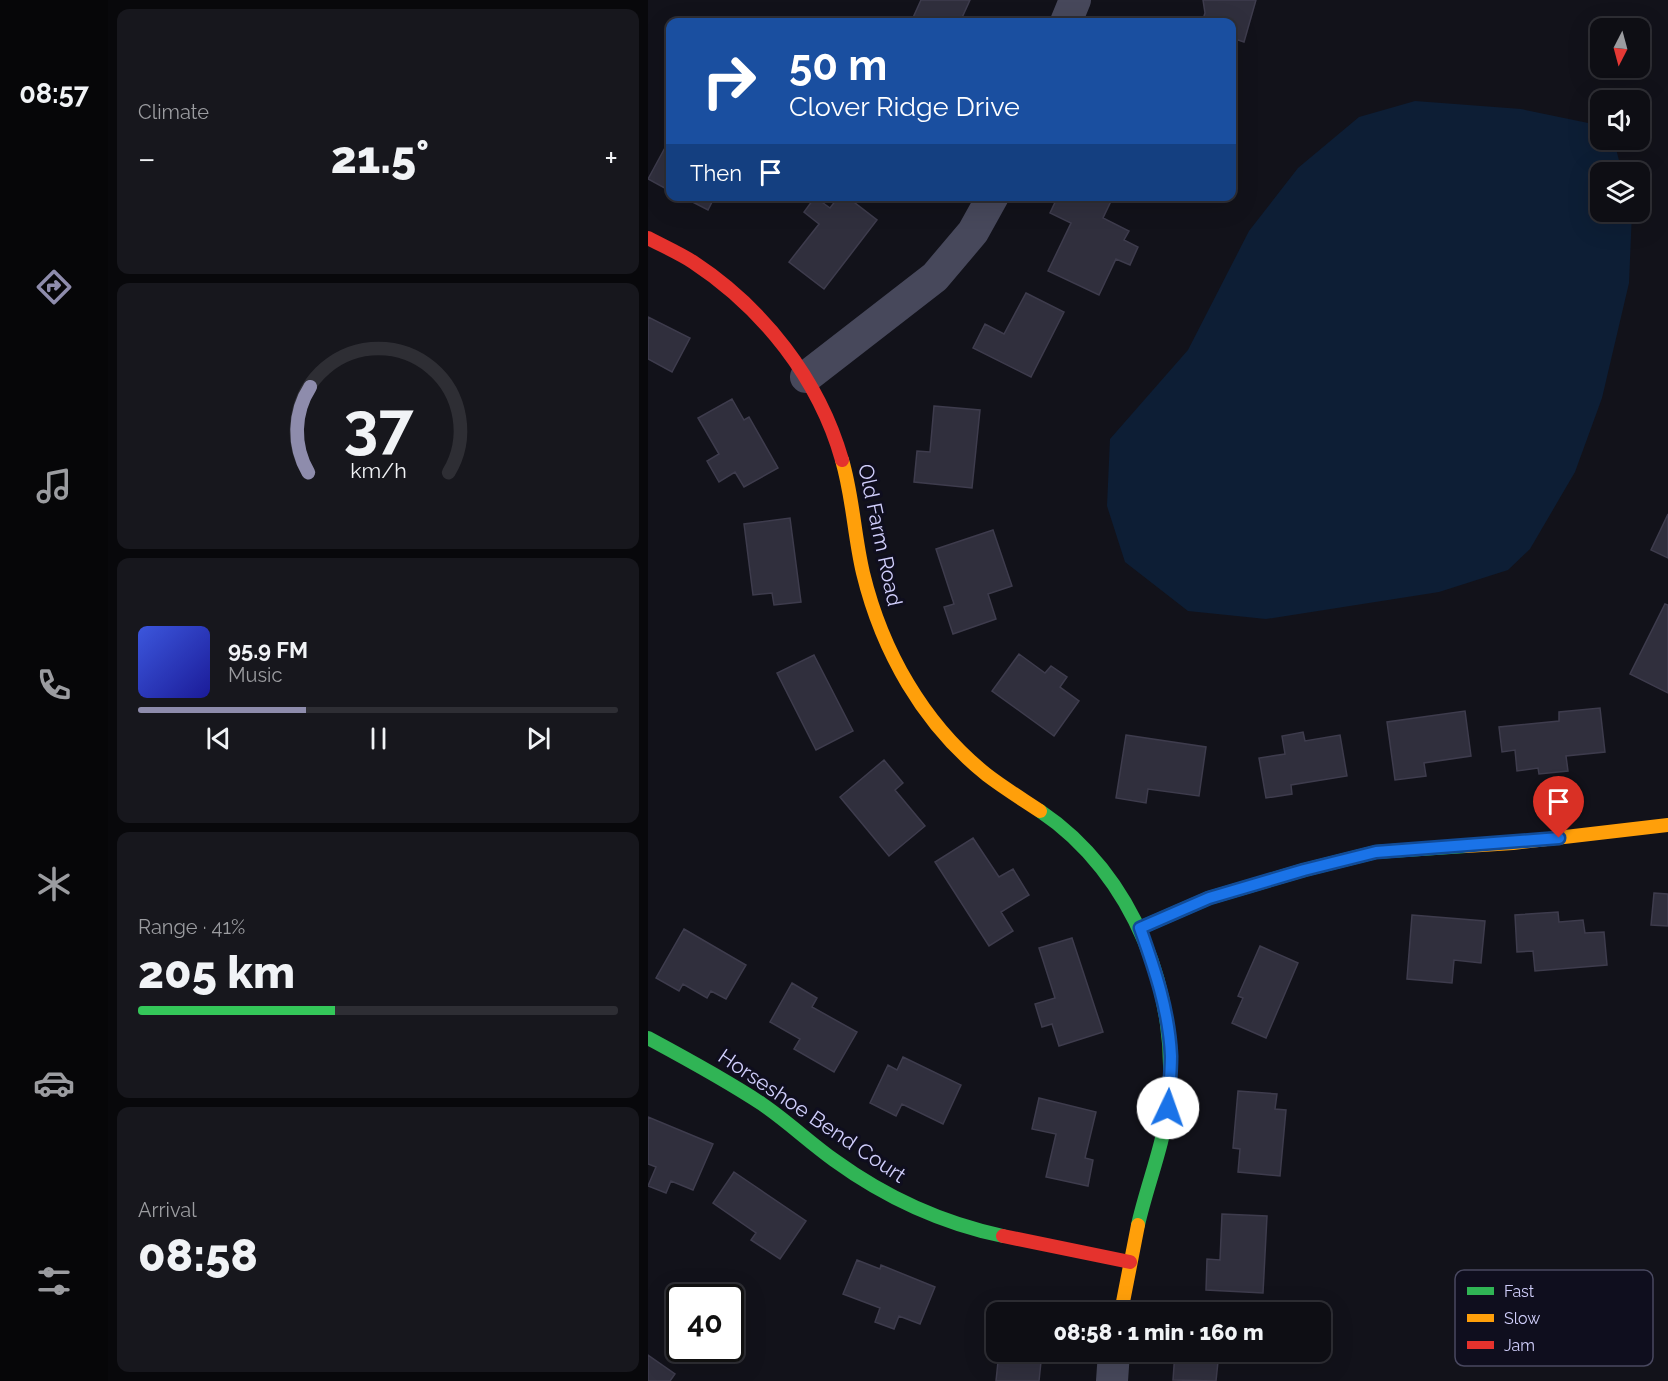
<!DOCTYPE html>
<html lang="en">
<head>
<meta charset="utf-8">
<style>
	:root { --surface:#0e0e14; --page:#17171d; --text:#f1f3f6; --muted:#9b9ca0; --line:#2e2e34; --accent:#8e8cac }
	body { margin:0; font-family:Raleway,sans-serif; background:var(--page); color:var(--text); height:100vh; display:flex; flex-direction:column; font-size:22px; white-space:nowrap }
	* { box-sizing:border-box; margin:0 }
	p { font-size:20px; color:var(--muted) }
	.icon { flex:none; width:33px; height:33px; fill:none; stroke:currentColor; stroke-width:2; stroke-linecap:round; stroke-linejoin:round }
	.map { position:relative; flex:1; overflow:hidden }
	.sheet { display:flex; flex-direction:column; gap:9px; padding:9px; background:#08080b; width:540px }
	.sheet>* { flex:none }
	.guide { position:absolute; left:18px; top:18px; width:570px; height:183px; border-radius:12px; box-shadow:0 6px 24px #0002,0 0 0 2px var(--line); background:#1a4fa0; color:#fff; overflow:hidden }
	.needle { width:39px; rotate:186deg }
	.tools { position:absolute; left:942px; top:18px; display:grid; gap:12px }
	.tools a { display:grid; place-items:center; width:60px; height:60px; border-radius:12px; background:var(--surface); box-shadow:0 6px 24px #0002,0 0 0 2px var(--line); font-size:30px }
	.speed { position:absolute; left:18px; top:1284px; display:flex; gap:12px; font-size:30px; font-weight:700; text-align:center }
	.speed>* { display:grid; place-content:center; width:78px; height:78px; border-radius:50%; background:var(--surface); box-shadow:0 6px 24px #0002,0 0 0 2px var(--line); line-height:1 }
	.speed .limit { border:3px solid #111; border-radius:9px; background:#fff; color:#111 }
	.pin { position:absolute; display:grid; place-items:center; width:51px; height:51px; color:#fff; margin:-62px -26px; border-radius:50% 50% 50% 0; rotate:-45deg; box-shadow:0 0 6px #0007 }
	.pin .icon { rotate:45deg }
	.me { position:absolute; width:66px; margin:-33px; rotate:3deg; stroke-linejoin:round; filter:drop-shadow(0 0 4px #0008) }
	.turn { display:flex; align-items:center; gap:21px; height:126px; padding:0 24px; font-size:27px }
	.turn .icon { width:78px; height:78px; stroke-width:2.5 }
	.turn b { display:block; font-size:42px; line-height:51px }
	.then { display:flex; align-items:center; height:57px; padding:0 24px; background:#0003; gap:12px; font-size:22px }
	.big { font-size:45px; font-weight:800; line-height:1.1 }
	.sheet .card { flex:1; display:flex; flex-direction:column; justify-content:center; gap:9px; min-width:0; padding:0 21px; border-radius:12px; background:var(--page) }
	.sheet .dial { align-items:center; gap:0 }
	.dial svg { height:156px; overflow:visible; fill:none; stroke:var(--line); stroke-width:7; stroke-linecap:round; text-anchor:middle }
	.dial text { fill:var(--text); stroke:none }
	.song { display:flex; align-items:center; gap:18px }
	.cover { width:72px; height:72px; border-radius:9px; background:linear-gradient(135deg,hsl(230 70% 55%),hsl(240 70% 35%)) }
	.played { height:6px; border-radius:3px; background:linear-gradient(90deg,var(--accent) 35%,var(--line) 35%) }
	.keys { display:flex; justify-content:space-around; direction:ltr }
	.heat { display:flex; justify-content:space-between; align-items:center; font-size:33px; direction:ltr }
	.charge { height:9px; border-radius:4px; background:linear-gradient(90deg,#34c759 41%,var(--line) 0) }
	.trip { position:absolute; left:338px; top:1302px; width:345px; height:60px; border-radius:12px; background:var(--surface); box-shadow:0 6px 24px #0002,0 0 0 2px var(--line); font-weight:800; line-height:60px; text-align:center }
	main { display:flex; flex:1; min-height:0 }
	.dock { display:flex; flex-direction:column; width:108px; justify-content:space-around; align-items:center; background:#060608; color:var(--muted) }
	.dock .icon { width:42px; height:42px }
	.dock .active { color:var(--accent) }
	.dock b { font-size:27px; color:var(--text) }
	.map>svg:first-child { display:block }
</style>
</head>
<body>
<main>
<nav class="dock">
<b>08:57</b>
<svg class="icon active" aria-label="directions" viewBox="0 0 24 24"><path d="M12 3l9 9-9 9-9-9zM9 14v-3h6M13 9l2 2-2 2"/></svg>
<svg class="icon" aria-label="music" viewBox="0 0 24 24"><path d="M9 18V5l10-2v13"/><circle cx="6" cy="18" r="3"/><circle cx="16" cy="16" r="3"/></svg>
<svg class="icon" aria-label="phone" viewBox="0 0 24 24"><path d="M5 4h4l2 5-3 2q2 4 5 5l2-3 5 2v4C11 20 4 13 5 4z"/></svg>
<svg class="icon" aria-label="climate" viewBox="0 0 24 24"><path d="M12 3v18M4 7l16 10M4 17L20 7"/></svg>
<svg class="icon" aria-label="car" viewBox="0 0 24 24"><path d="M5 17H2v-5l4-1 3-4h7l3 4 3 1v5h-3M9 17h6M6 11h13"/><circle cx="7" cy="17" r="2"/><circle cx="17" cy="17" r="2"/></svg>
<svg class="icon" aria-label="filters" viewBox="0 0 24 24"><path d="M4 7h16M4 17h16"/><circle cx="9" cy="7" r="2"/><circle cx="15" cy="17" r="2"/></svg>
</nav>
<section class="sheet">
<div class="card"><p>Climate</p>
<div class="heat"><a>−</a><b class="big">21.5°</b><a>+</a></div>
</div>
<div class="card dial"><svg viewBox="0 0 100 80">
<path d="M14 69A42 42 0 1 1 86 69"/>
<path d="M14 69A42 42 0 0 1 15 25" stroke="#8e8cac"/>
<text x="50" y="56" font-size="32" font-weight="700">37</text>
<text x="50" y="72" font-size="11">km/h</text>
</svg></div>
<div class="card">
<div class="song"><i class="cover"></i><div><b>95.9 FM</b><p>Music</p></div></div>
<div class="played"></div>
<div class="keys"><svg class="icon" aria-label="previous" viewBox="0 0 24 24"><path d="M18 5L8 12l10 7zM5 5v14"/></svg><svg class="icon" aria-label="pause" viewBox="0 0 24 24"><path d="M8 5v14M16 5v14"/></svg><svg class="icon" aria-label="next" viewBox="0 0 24 24"><path d="M6 5l10 7-10 7zM19 5v14"/></svg></div>
</div>
<div class="card"><p>Range · 41%</p><b class="big">205 km</b><div class="charge"></div></div>
<div class="card"><p>Arrival</p><b class="big">08:58</b></div>
</section>
<div class="map">
<svg width="1020" height="1381" viewBox="0 0 1020 1381">
	<rect width="100%" height="100%" fill="#12121a"/>
	<path fill="#0d1e35" d="M767,101L873,109L945,124L952,130V140L966,141L974,172H952V212H984L981,283L954,398L927,472L882,549L860,570L791,592L618,619L540,611L477,562L459,506L462,439L540,350L601,231L650,168L711,117Z"/>
	<path fill="#302f3d" stroke="#3e3c4d" stroke-width="1.5" d="M273,0H322L312,22H263Z
		M555,0H608L596,42L584,38V22H554L557,13Z
		M19,144L22,146V191L0,179Z
		M33,196H67L60,210Z
		M191,196H198L229,220L176,289L141,262L171,224L156,212L167,197L182,208Z
		M410,196H459L464,199L455,218L481,231L476,240L490,247L482,265L468,259L451,295L400,271L423,223L402,213Z
		M378,293L416,312L383,377L325,348L337,324L356,334Z
		M0,317L42,338L24,372L0,359Z
		M84,399L96,420L101,417L130,468L96,487L87,472L71,482L59,461L71,454L50,418Z
		M286,406L332,410L324,488L266,482L269,451L282,452Z
		M1020,514V558L1003,550Z
		M142,518L153,602L126,605L124,593L105,595L96,524Z
		M345,530L364,586L340,594L348,619L305,634L296,607L306,604L288,549Z
		M1017,604L1020,605V693L982,674Z
		M371,654L397,673L403,666L419,677L412,687L431,701L406,736L344,691Z
		M166,655L205,731L168,750L129,673Z
		M952,708L957,752L918,756L920,771L891,774L890,768L869,771L867,750L854,752L851,727L911,721V712Z
		M817,711L823,756L776,763L778,776L747,780L739,722Z
		M655,732L657,741L692,735L699,776L643,785L644,794L618,798L611,758L637,754L634,736Z
		M478,735L558,747L551,796L500,789L498,803L468,798Z
		M236,760L255,783L247,790L277,826L241,856L192,797Z
		M325,838L351,877L365,869L381,895L353,912L365,931L341,946L287,862Z
		M1006,893L1020,894V926L1003,925Z
		M910,912L911,922L935,920L937,933L956,932L959,965L887,971L885,951L869,952L867,915Z
		M764,915L837,921L833,963L806,960L804,983L759,979Z
		M36,929L98,965L78,999L63,991L59,998L35,984L31,991L8,978Z
		M424,938L455,1032L411,1046L404,1024L394,1027L387,1004L407,998L391,948Z
		M612,946L650,963L618,1038L584,1023L595,998L590,996Z
		M144,983L169,998L164,1007L209,1032L186,1072L146,1049L152,1039L122,1022Z
		M255,1057L313,1085L295,1124L254,1104L248,1116L222,1103L240,1065L249,1070Z
		M590,1091L629,1094L627,1109L638,1110L632,1176L590,1172L592,1149L585,1148Z
		M391,1098L448,1112L437,1158L445,1160L440,1186L398,1177L408,1134L384,1129Z
		M0,1117L65,1144L45,1190L23,1181L18,1193L0,1186L8,1167L0,1164Z
		M86,1172L158,1221L132,1259L103,1240L108,1233L65,1203Z
		M574,1214L619,1216L615,1293L558,1290L559,1259L572,1260Z
		M209,1260L232,1269L233,1265L287,1287L272,1324L251,1316L246,1329L227,1322L232,1308L195,1294Z
		M355,1307L406,1312H354Z
		M351,1352H394L391,1381H348Z
		M527,1352H571L568,1381L525,1380Z
		M0,1355L27,1374L22,1381H0Z"/>
	<g fill="none" stroke-linecap="round" stroke-linejoin="round">
		<path stroke="#47485b" stroke-width="32" d="M418,22L427,0
			M158,377L287,277L325,232L345,196
			M464,1381L466,1352"/>
		<path stroke="#30b455" stroke-width="14" d="M392,811C486,874 533,996 520,1106C515,1147 499,1185 490,1225
			M492,928L561,898L656,870L728,852L818,846
			M0,1038C39,1059 78,1080 114,1104C139,1121 161,1142 186,1160C237,1197 293,1223 355,1236"/>
		<path stroke="#ff9f0a" stroke-width="14" d="M194,460C205,497 206,535 215,573C234,651 275,724 339,775C356,788 374,799 392,811
			M818,846L865,843L1020,825
			M473,1312L490,1225"/>
		<path stroke="#e5322d" stroke-width="14" d="M0,238C15,246 31,253 45,262C115,308 171,379 194,460
			M355,1236L482,1262"/>
	</g>
	<g fill="none" stroke-linecap="round" stroke-linejoin="round">
		<g stroke="#114b97" stroke-width="15">
			<path id="route" d="M520,1108C521,1091 523,1073 523,1056C521,1011 507,970 492,928L561,898L656,870L728,852L911,838"/>
		</g>
		<use href="#route" stroke="#1a73e8" stroke-width="10"/>
	</g>
	<g text-anchor="middle" stroke-width="6" stroke-linejoin="round" paint-order="stroke">
		<g font-size="21" fill="#d0cefb" stroke="#0f0e1e">
			<text transform="translate(232 535) rotate(78)" y="7">Old Farm Road</text>
			<text transform="translate(164 1116) rotate(34)" y="7">Horseshoe Bend Court</text>
		</g>
	</g>
	<rect x="807" y="1270" width="198" height="96" rx="9" fill="#0f0e1e" stroke="#494860" stroke-width="1.5"/>
	<rect x="819" y="1287" width="27" height="8" fill="#30b455"/>
	<rect x="819" y="1314" width="27" height="8" fill="#ff9f0a"/>
	<rect x="819" y="1341" width="27" height="8" fill="#e5322d"/>
	<g font-size="16" fill="#d0cefb">
		<text x="856" y="1297">Fast</text>
		<text x="856" y="1324">Slow</text>
		<text x="856" y="1351">Jam</text>
	</g>
</svg>
<div class="tools">
<a><svg class="needle" viewBox="-14 -14 28 28"><path d="M0-13l5 13h-10z" fill="#e53935"/><path d="M0 13l5-13h-10z" fill="#9b9ca0"/></svg></a>
<a><svg class="icon" aria-label="sound" viewBox="0 0 24 24"><path d="M4 9h4l5-4v14l-5-4H4zM17 9q2 3 0 6"/></svg></a>
<a><svg class="icon" aria-label="layers" viewBox="0 0 24 24"><path d="M12 4l9 5-9 5-9-5zM3 14l9 5 9-5"/></svg></a>
</div>
<div class="speed"><div class="limit">40</div></div>
<div class="pin" style="left:911px;top:838px;background:#d93025"><svg class="icon" aria-label="arrive" viewBox="0 0 24 24"><path d="M6 21V4h12l-3 4 3 4H6"/></svg></div>
<svg class="me" style="left:520px;top:1108px" viewBox="-20 -20 40 40"><circle r="19" fill="#fff"/><path d="M0-13L10 11 0 6-10 11z" fill="#1a73e8"/></svg>
<div class="trip">08:58 · 1 min · 160 m</div>
<div class="guide">
<div class="turn"><svg class="icon" aria-label="right" viewBox="0 0 24 24"><path d="M7 20v-9h11M14 6l5 5-5 5"/></svg><div><b>50 m</b>Clover Ridge Drive</div></div>
<div class="then">Then<svg class="icon" aria-label="arrive" viewBox="0 0 24 24"><path d="M6 21V4h12l-3 4 3 4H6"/></svg></div>
</div>
</div>
</main>
</body>
</html>
